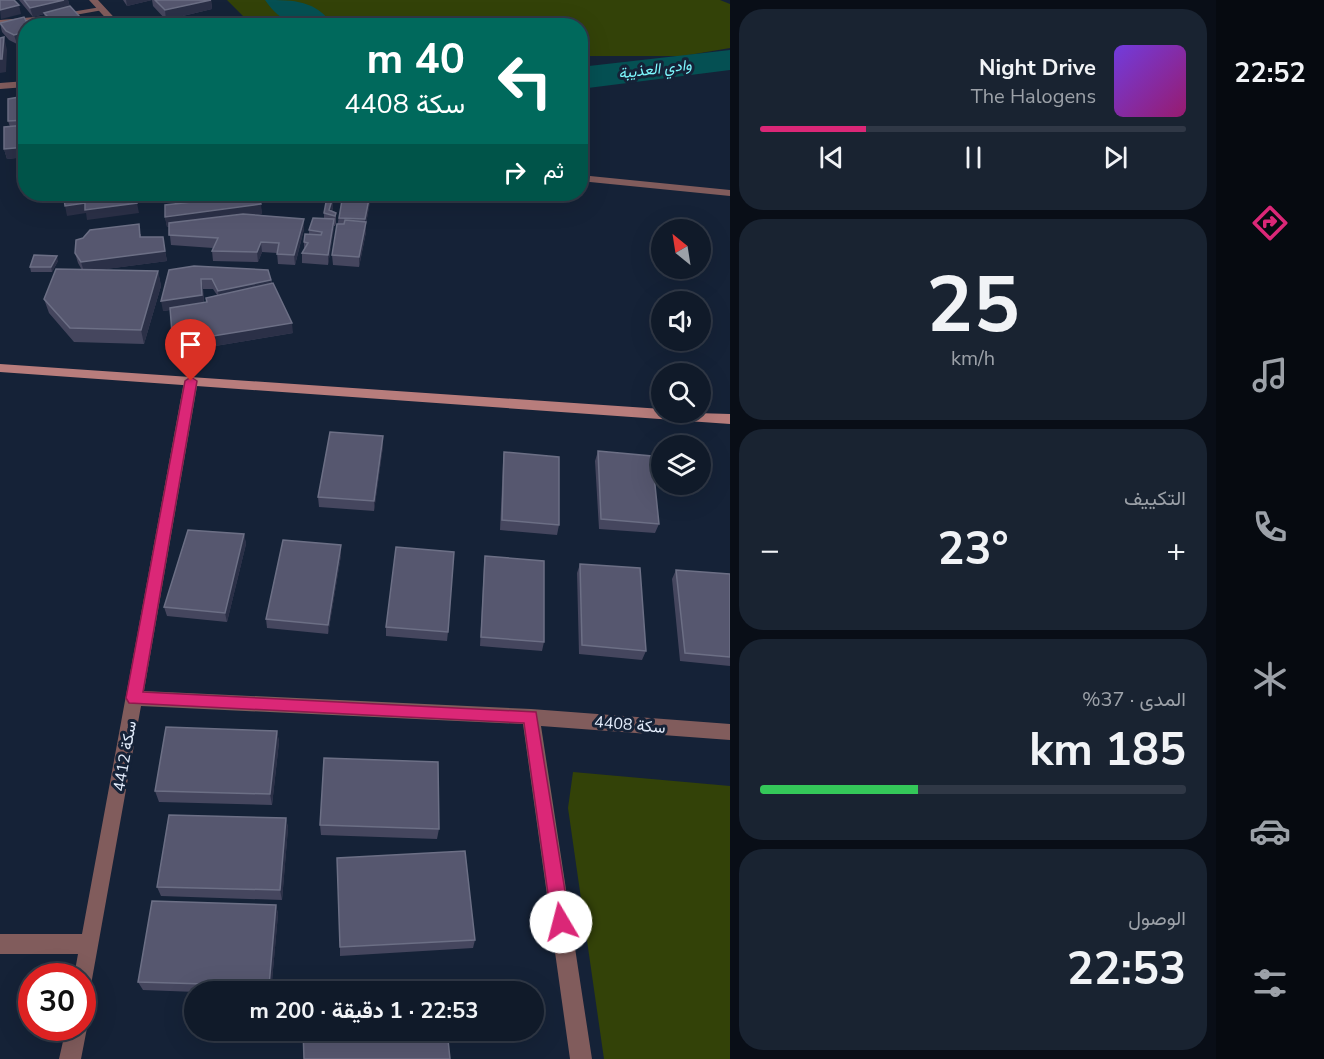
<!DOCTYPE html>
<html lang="ar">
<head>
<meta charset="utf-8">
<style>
	:root { --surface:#101a29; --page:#192331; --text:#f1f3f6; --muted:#9ca1a8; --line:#303846; --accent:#db2777 }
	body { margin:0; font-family:"Nunito Sans",Vazirmatn,sans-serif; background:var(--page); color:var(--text); direction:rtl; height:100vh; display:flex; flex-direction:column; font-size:22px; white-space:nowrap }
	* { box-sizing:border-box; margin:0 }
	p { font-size:20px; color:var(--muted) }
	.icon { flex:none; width:33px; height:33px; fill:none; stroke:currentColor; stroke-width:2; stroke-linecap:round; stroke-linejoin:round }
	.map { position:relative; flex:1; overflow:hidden; direction:ltr }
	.panel { display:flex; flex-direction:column; gap:9px; padding:9px; background:#090e17; width:486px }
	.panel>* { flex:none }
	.banner { position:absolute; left:18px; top:18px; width:570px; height:183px; border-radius:24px; box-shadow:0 6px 24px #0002,0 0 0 2px var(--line); direction:rtl; background:#00695c; color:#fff; overflow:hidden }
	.needle { width:39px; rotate:330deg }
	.buttons { position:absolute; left:651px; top:219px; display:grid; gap:12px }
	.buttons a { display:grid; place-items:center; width:60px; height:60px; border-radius:50%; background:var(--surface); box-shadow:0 6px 24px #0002,0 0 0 2px var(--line); font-size:30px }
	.speed { position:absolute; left:18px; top:963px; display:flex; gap:12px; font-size:30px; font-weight:700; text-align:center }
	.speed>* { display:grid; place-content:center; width:78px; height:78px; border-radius:50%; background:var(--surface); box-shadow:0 6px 24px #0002,0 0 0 2px var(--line); line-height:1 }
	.speed .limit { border:9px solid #d22; background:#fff; color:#111 }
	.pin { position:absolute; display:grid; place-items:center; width:51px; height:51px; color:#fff; margin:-62px -26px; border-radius:50% 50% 50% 0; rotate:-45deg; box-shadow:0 0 6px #0007 }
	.pin .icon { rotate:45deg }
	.me { position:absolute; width:66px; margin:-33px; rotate:352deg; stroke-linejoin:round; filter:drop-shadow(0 0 4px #0008) }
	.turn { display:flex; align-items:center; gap:21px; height:126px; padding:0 24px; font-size:27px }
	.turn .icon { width:78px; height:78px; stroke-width:2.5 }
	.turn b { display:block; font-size:42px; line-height:51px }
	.then { display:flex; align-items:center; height:57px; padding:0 24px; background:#0003; gap:12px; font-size:22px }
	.big { font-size:45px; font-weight:700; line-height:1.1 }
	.panel .card { flex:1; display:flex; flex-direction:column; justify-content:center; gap:9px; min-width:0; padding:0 21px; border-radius:24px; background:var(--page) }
	.panel .dial { align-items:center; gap:0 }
	.dial b { font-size:78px; line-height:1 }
	.song { display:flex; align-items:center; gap:18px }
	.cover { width:72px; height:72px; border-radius:9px; background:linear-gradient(135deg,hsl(260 70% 55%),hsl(320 70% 35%)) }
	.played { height:6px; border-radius:3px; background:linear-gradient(90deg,var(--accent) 25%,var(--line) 25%) }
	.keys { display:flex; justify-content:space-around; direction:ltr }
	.heat { display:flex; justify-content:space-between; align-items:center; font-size:33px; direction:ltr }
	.charge { height:9px; border-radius:4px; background:linear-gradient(90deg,#34c759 37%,var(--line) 0) }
	.trip { position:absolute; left:184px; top:981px; width:360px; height:60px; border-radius:30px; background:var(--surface); box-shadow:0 6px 24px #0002,0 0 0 2px var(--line); font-weight:700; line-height:60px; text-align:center; direction:rtl }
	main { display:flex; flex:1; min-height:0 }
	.tabs { display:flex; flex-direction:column; width:108px; justify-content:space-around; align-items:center; background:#060a10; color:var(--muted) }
	.tabs .icon { width:42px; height:42px }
	.tabs .on { color:var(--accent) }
	.tabs b { font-size:27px; color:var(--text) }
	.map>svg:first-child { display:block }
</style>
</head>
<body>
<main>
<nav class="tabs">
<b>22:52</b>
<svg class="icon on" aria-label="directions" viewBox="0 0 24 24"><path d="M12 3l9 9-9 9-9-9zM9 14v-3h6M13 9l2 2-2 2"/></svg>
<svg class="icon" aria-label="music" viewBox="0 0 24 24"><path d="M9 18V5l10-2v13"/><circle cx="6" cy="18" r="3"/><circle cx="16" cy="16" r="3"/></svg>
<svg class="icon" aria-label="phone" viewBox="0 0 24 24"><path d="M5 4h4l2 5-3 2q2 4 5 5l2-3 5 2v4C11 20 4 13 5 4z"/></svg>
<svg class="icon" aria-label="climate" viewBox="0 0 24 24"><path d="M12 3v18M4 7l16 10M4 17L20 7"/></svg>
<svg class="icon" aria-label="car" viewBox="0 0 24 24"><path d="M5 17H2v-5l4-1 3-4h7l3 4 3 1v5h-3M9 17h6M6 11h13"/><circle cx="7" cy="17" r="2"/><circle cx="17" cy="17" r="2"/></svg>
<svg class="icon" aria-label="filters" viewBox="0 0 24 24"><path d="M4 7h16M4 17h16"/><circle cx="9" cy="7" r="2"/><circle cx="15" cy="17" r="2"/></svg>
</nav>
<section class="panel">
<div class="card">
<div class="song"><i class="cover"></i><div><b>Night Drive</b><p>The Halogens</p></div></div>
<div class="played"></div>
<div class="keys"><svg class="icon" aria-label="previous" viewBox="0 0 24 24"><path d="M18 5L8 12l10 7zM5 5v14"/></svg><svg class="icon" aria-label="pause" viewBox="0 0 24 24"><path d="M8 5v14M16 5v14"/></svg><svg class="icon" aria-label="next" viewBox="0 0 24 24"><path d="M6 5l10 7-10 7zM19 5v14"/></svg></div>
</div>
<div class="card dial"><b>25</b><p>km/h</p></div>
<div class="card"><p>التكييف</p>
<div class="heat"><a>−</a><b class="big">23°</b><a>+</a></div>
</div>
<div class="card"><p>المدى · 37%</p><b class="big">185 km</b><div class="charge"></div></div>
<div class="card"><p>الوصول</p><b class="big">22:53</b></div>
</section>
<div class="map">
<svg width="730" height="1059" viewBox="0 0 730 1059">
	<rect width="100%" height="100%" fill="#152237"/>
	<path fill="#334208" d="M227,0H720L730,4V48L683,56H581L580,26L252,25Z
		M573,772L730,786V1059H604L568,808Z"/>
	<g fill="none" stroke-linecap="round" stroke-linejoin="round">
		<path fill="#055053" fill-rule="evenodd" d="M265,0C294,0 316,0 334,26C304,26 284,28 265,0Z
			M730,50V70L580,89V67Z"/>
		<path fill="#815c5c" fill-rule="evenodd" d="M101,7L103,8V10L47,20L0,24V20L47,16Z"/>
		<path fill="#815c5c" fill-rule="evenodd" d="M89,0H98L122,26H113Z
			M26,81V87L0,89V83Z
			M580,175L730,190V196L580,181Z
			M191,377L198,381L144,691L531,709L730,724V740L541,726L592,1059H570L523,724L141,706L89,996L82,999V976H74L78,954H0V934H82L184,381Z
			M82,1020L87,1028L81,1059H59L66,1028H82Z"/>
		<path fill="#b87d7c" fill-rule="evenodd" d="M0,364L662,409V412L730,414V424L0,372Z"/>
	</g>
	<path fill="#45465e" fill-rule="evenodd" d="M19,0H68L70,7L26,26V42L17,44L9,40L2,32L0,23L26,21L45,17L44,14L33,17Z
		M123,0H211L212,9L166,20L153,6L152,0L127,6Z
		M26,96V157L7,159L4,149L10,127L8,121Z
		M182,194H268L269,201L260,202L262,214L257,215L304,219V229L295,265L278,264L277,253L262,252L258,262L213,261L212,251L213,248L171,245L169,227H167L165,217L183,203Z
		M343,194H371L366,224V232L359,267L333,265L332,255Z
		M333,207L332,211L336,213V223L335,226H334L328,265L302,263V253L304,250V242L309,235V230L324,219V213Z
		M141,234V237L165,251L167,261L98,270L158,271L161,286L144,344L74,342L49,313L44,299L82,270L78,263L75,253Z
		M58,261L52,272H31L30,267Z
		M169,270L271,280L272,283L293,333L209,347L205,340L197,342L196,336L174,343L172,333L170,310L163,311ZM203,289H213L217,295L206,298L207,302H204Z
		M383,446L374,511L319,507L318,497Z
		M598,451L659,524L655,533L599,529L595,461Z
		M504,452L559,525L557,535L500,530L503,462Z
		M244,534L246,544L227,622L167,616L164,607Z
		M341,555L328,634L267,628L266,619Z
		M485,556L544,642L542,651L480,646L484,565Z
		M580,564L646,651L642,660L579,654L577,573Z
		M676,570L730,574V666L680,661L672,579Z
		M386,627L448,632L447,641L386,636Z
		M277,731L279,742L272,805L159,802L155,791Z
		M286,818L288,828L282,900L161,896L157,887Z
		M320,825L439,829L437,839L321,835Z
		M276,905L278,914L271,992H196L143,990L138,982Z
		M475,940L473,948L340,956V947Z"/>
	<path fill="#2b3047" d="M64,0H68L70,8L44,13V14L33,17L30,8Z
		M126,0H152L127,6Z
		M211,0L212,9L166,20L165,10Z
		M19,5L21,14L1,19L0,10Z
		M81,18L82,26H51Z
		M26,32V42L17,44L14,35Z
		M4,37L7,50L6,72L0,73V59Z
		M26,147V157L7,159L4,149Z
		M135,194H145L146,200L137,202Z
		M222,194H247L248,200L184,208L182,199Z
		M248,194H268L269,201L249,203Z
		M370,194H371V197L366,224V232L359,267V257L365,226V219Z
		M333,197V207L331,215L329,210Z
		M85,203H137L139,213L87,220L86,213L67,216L65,206Z
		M261,204L262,214L167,227L165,217Z
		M304,219V229L295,265L294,255Z
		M334,219V229L328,265V255Z
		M261,242L262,252L258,262L257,252Z
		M165,251L167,261L84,272L81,262Z
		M57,256L58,261L52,272L51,267Z
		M158,271L161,286L144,344L141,330Z
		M201,279L203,289L204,305L163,311L161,301Z
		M271,280L272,290L219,301L218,291Z
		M292,323L293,333L209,347L207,337Z
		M195,326L203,330L205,340L197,342L196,336L174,343L172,333Z
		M383,436V446L374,511V501Z
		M244,534L246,544L227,622L225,613Z
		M341,545V555L328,634V625Z
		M277,731L279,742L272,805L270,794Z
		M286,818L288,828L282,900L280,890Z
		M276,905L278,914L271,992L269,986Z"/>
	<path fill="#56576f" stroke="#6c6f85" stroke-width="1.5" d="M0,0H14L19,5L0,10Z
		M24,0H64L30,8Z
		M155,0H211L165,10Z
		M70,6L81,18L51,26H26V32L14,35L6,31L0,23L24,17L26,21L47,16L44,13Z
		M4,37L2,59H0V38Z
		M26,96V120L8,121V99Z
		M26,125V147L4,149V127Z
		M85,194H135L137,203L85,210V203L65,206L64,198Z
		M182,194H222L182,199Z
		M343,194H370L365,219L339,218Z
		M256,195L261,204L165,217V205Z
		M327,197H333L329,210L336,213L335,216L324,213Z
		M243,214L304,219L294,255L277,254L279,243L261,242L257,252L212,251L218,238L169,235V223Z
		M313,218L334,219L328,255L302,253L308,243L304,242L305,234L321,235L322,232L309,230Z
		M345,220L366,222L359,257L332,255L337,224H344Z
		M139,224L140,237H163L165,251L81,262L75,253L76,240L83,238L90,230Z
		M34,255L57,256L51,267H30Z
		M194,266L268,270L271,280L218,291L212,279H201L202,295L161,301L169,270Z
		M56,269L158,271L141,330L70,328L44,299Z
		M273,283L292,323L207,337L203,330L196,332L195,326L172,333L170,308L207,302L206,298Z
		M330,432L383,436L374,501L318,497Z
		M598,451L652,456L659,524L601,519Z
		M504,452L559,457V525L502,520Z
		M188,530L244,534L225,613L164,607Z
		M283,540L341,545L328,625L266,619Z
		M396,547L454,552L448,632L386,627Z
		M485,556L544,561V642L481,637Z
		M580,564L640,568L646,651L582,645Z
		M676,570L730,574V657L685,653Z
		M166,727L277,731L270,794L155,791Z
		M324,758L438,762L439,829L320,825Z
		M169,815L286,818L280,890L157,887Z
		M465,851L475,940L340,947L337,858Z
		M152,901L276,905L269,986L138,982Z
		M303,1030H447L450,1059H304Z"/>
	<path fill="#db2777" stroke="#8e194d" stroke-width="1.5" d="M191,377L197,381L143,692L536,712L570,922L567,928L561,931L554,928L552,922L524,723L129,703L126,698L185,381Z"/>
	<g text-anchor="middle" stroke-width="6" stroke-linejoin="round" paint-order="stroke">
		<g font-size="15" font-style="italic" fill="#7ef9ff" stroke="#152237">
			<text transform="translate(655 69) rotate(-7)" y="5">وادي العذيبة</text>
		</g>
		<g font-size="16" fill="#e3ecfb" stroke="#152237">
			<text transform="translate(630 724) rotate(5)" y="6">سكة 4408</text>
			<text transform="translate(124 756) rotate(-80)" y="6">سكة 4412</text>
		</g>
	</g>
</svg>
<div class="buttons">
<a><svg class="needle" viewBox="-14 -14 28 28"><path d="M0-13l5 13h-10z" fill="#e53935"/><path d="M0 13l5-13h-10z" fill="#9ca1a8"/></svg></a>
<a><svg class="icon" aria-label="sound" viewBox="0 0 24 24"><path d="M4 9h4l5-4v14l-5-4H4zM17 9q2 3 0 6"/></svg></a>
<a><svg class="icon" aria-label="search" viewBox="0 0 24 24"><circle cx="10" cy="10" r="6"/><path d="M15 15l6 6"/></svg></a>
<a><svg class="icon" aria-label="layers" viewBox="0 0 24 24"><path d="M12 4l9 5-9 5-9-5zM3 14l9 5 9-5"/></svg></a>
</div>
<div class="speed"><div class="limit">30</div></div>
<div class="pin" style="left:191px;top:381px;background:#d93025"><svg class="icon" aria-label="arrive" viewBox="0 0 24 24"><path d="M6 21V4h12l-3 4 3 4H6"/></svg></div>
<svg class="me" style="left:561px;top:922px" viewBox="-20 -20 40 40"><circle r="19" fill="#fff"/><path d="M0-13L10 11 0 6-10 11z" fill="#db2777"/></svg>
<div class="trip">22:53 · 1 دقيقة · 200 m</div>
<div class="banner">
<div class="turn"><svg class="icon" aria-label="left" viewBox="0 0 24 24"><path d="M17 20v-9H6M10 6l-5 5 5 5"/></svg><div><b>40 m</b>سكة 4408</div></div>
<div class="then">ثم<svg class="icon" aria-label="right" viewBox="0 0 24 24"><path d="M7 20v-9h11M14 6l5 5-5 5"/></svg></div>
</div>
</div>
</main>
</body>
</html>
